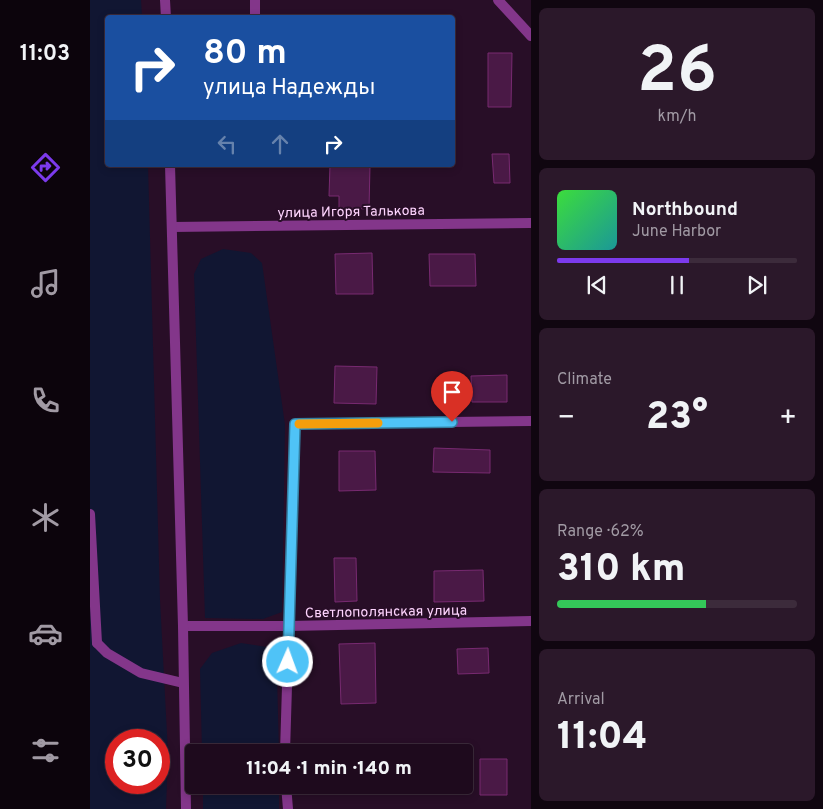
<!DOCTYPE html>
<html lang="en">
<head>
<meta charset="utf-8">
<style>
	:root { --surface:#1e0a1d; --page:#2b182a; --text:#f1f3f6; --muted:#a19aa4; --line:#3c2b3b; --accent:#7c3aed }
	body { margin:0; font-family:Overpass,sans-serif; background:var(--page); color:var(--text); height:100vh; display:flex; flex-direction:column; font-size:19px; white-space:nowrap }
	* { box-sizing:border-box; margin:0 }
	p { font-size:16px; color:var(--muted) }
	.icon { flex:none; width:28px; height:28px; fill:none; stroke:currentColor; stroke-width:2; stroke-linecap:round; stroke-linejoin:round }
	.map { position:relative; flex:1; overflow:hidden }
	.details { display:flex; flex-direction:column; gap:8px; padding:8px; background:#100610; width:292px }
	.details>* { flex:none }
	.hud { position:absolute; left:15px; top:15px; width:350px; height:152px; border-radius:5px; box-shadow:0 2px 8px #0003,0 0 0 1px var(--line); background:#1a4fa0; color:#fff; overflow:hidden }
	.speed { position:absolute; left:15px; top:729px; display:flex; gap:10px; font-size:25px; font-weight:700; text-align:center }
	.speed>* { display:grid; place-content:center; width:65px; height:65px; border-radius:50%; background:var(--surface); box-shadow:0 2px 8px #0003,0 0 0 1px var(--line); line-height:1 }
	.speed .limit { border:8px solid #d22; background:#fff; color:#111 }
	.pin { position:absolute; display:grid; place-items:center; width:42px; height:42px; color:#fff; margin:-51px -21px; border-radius:50% 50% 50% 0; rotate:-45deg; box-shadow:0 0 5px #0007 }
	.pin .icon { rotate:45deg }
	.me { position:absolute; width:55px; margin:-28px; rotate:2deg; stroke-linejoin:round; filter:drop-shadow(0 0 4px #0008) }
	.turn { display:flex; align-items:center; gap:18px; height:105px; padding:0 15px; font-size:22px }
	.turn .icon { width:65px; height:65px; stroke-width:2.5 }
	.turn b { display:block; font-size:35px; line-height:42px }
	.lanes { display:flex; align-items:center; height:48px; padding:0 15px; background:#0003; justify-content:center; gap:25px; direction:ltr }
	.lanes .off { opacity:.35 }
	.big { font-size:38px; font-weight:800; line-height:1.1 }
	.details .card { flex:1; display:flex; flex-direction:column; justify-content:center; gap:8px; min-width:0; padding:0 18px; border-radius:8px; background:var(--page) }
	.details .dial { align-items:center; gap:0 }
	.dial b { font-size:65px; line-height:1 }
	.song { display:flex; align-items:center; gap:15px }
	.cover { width:60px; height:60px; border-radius:8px; background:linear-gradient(135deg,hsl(120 70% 55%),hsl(180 70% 35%)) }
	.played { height:5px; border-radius:2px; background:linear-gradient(90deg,var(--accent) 55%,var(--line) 55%) }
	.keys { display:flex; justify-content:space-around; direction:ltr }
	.heat { display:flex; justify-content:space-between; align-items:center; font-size:28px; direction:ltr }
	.charge { height:8px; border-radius:4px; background:linear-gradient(90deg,#34c759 62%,var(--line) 0) }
	.trip { position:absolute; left:95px; top:744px; width:288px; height:50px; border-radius:5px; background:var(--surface); box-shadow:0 2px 8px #0003,0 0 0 1px var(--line); font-weight:800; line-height:50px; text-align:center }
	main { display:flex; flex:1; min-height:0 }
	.tabs { display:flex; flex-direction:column; width:90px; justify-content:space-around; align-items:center; background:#0c040c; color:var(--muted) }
	.tabs .icon { width:35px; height:35px }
	.tabs .current { color:var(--accent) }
	.tabs b { font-size:22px; color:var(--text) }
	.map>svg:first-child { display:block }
</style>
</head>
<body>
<main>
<nav class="tabs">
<b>11:03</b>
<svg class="icon current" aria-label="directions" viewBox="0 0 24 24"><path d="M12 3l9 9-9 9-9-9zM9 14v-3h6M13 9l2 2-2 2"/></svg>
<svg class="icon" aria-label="music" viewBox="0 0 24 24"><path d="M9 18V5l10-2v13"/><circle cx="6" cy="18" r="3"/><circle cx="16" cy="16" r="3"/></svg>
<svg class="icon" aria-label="phone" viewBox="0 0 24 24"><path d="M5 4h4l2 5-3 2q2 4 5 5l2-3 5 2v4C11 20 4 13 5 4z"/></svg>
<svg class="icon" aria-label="climate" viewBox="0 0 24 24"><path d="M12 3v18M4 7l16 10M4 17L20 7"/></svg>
<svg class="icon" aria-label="car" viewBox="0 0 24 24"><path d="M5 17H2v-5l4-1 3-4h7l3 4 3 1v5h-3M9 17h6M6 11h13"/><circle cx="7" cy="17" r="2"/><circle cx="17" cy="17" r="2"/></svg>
<svg class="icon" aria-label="filters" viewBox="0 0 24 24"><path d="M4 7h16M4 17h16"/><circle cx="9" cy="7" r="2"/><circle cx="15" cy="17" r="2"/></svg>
</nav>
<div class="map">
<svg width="441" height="809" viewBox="0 0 441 809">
	<rect width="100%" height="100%" fill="#280e27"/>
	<path fill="#111632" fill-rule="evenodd" d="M0,0H51L52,17L18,18V165H58L70,600L78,753L76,809H0ZM26,740H69V782H26Z
		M133,249L161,253L172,263L195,425L192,612L173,619L115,618L104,274L111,259Z
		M151,643L184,648L187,676L189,752H112L110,669L122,653Z
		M113,785H189V809H113Z"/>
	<path fill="#4a1946" stroke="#782a71" d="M398,53H422L421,107H398Z
		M402,154H419L420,183H404Z
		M240,165H280L279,209L249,208V196H239Z
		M282,253L283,294H246L245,254Z
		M339,254H385L386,286H340Z
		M245,366L287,367L286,404L244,403Z
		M417,375V402H382L381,376Z
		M344,448L400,450V473L343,472Z
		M249,451H285L286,490L249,491Z
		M244,558H266L267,601L245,602Z
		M393,570L394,601L344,602V571Z
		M285,643L286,703L251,704L249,644Z
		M398,648L399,673L368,674L367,649Z
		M390,759H417V795H390Z"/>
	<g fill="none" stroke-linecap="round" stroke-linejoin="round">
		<path stroke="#83368a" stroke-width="10" d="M165,18V0
			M7,643L17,653L51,673L93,683"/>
		<path stroke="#83368a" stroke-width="10" d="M408,0L441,36
			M82,227L441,223
			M0,514L7,643
			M93,626H199L441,621
			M195,752L205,424L441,421
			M196,785L198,809"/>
		<path stroke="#83368a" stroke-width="10" d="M75,0L76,18
			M80,165L93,626L96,809"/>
	</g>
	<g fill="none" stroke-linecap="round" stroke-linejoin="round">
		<g stroke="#337fa1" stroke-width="12">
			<path id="route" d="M198,662L205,424L362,422"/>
		</g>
		<use href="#route" stroke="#4fc3f7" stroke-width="9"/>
		<path stroke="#f59e0b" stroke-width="9" d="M209,424L288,423"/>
	</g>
	<g text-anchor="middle" stroke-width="4" stroke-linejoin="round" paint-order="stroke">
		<g font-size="14" fill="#ffd5ff" stroke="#280e27">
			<text transform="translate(261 211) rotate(-1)" y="5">улица Игоря Талькова</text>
			<text transform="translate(296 611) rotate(-1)" y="5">Светлополянская улица</text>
		</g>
	</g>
</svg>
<div class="speed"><div class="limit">30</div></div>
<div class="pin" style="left:362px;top:422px;background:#d93025"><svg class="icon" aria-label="arrive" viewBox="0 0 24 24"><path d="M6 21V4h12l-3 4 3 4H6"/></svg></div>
<svg class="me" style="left:198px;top:662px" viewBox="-20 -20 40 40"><circle r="17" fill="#4fc3f7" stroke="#fff" stroke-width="3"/><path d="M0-11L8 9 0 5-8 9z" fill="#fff"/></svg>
<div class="trip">11:04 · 1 min · 140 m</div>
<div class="hud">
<div class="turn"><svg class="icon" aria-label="right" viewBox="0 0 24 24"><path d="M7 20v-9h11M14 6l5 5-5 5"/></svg><div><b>80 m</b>улица Надежды</div></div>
<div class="lanes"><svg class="icon off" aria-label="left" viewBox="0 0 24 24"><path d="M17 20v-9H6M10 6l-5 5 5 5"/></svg><svg class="icon off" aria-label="ahead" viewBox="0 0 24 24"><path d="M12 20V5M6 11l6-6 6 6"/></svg><svg class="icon" aria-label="right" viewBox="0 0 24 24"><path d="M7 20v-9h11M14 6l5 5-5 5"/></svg></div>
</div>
</div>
<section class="details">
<div class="card dial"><b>26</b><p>km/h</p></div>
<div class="card">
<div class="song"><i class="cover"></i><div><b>Northbound</b><p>June Harbor</p></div></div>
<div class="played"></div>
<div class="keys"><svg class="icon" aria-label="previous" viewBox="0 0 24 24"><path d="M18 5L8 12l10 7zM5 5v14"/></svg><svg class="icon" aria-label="pause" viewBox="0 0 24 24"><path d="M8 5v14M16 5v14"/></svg><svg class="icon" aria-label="next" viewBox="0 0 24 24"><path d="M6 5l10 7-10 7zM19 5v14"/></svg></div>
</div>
<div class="card"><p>Climate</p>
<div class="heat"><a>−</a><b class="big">23°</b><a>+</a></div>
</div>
<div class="card"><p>Range · 62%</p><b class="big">310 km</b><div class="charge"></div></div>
<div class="card"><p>Arrival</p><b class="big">11:04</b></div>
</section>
</main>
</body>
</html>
